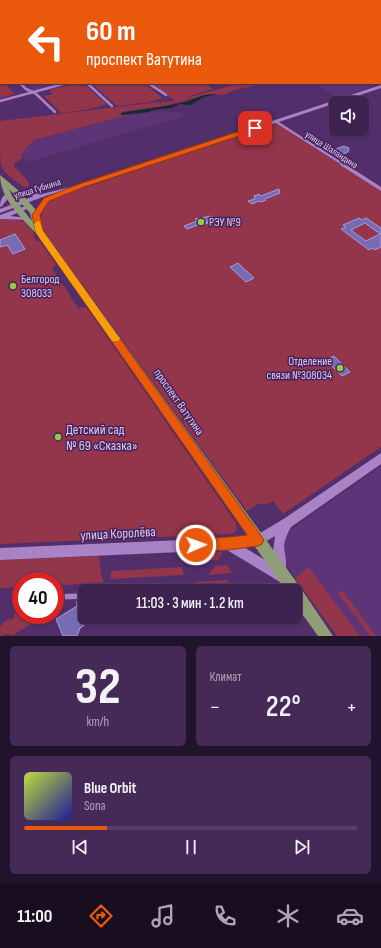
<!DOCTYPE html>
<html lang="ru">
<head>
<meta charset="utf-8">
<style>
	:root { --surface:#3e2250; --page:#452a57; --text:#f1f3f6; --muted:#ada4b7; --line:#573f67; --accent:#ea580c }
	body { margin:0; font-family:"Sofia Sans Condensed",sans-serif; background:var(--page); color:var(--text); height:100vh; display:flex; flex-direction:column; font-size:15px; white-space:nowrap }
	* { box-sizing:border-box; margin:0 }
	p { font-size:13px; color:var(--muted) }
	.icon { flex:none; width:22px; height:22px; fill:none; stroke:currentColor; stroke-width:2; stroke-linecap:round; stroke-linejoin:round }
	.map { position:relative; height:636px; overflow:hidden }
	.panel { display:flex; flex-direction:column; gap:10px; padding:10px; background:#22132c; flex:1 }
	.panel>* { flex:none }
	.hud { position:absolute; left:0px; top:0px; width:381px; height:84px; box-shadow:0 1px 3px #0004,0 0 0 1px var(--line); background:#ea580c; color:#fff; overflow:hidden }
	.tools { position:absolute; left:329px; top:96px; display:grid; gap:8px }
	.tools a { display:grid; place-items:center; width:40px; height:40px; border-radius:6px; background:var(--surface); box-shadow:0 1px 3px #0004,0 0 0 1px var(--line); font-size:20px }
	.speed { position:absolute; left:12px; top:572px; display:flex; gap:8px; font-size:20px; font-weight:700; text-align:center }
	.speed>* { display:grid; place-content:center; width:52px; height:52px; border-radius:50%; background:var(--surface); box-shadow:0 1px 3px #0004,0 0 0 1px var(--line); line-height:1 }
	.speed .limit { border:6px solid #d22; background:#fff; color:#111 }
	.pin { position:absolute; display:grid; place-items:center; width:34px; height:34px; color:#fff; margin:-17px; border-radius:8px; box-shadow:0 2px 6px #0006 }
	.me { position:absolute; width:44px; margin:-22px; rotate:88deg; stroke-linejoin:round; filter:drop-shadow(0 0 3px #0008) }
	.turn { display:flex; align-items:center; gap:14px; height:84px; padding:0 20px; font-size:18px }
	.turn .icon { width:52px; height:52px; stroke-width:2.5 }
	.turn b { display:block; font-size:28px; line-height:34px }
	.big { font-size:30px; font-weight:600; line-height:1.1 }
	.panel .card { flex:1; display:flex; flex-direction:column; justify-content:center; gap:6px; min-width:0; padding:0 14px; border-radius:6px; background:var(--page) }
	.panel .dial { align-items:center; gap:0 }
	.dial b { font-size:52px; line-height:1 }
	.song { display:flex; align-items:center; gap:12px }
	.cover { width:48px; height:48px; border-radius:6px; background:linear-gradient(135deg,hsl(70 70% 55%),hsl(240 70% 35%)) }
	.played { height:4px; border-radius:2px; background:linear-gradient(90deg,var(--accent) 25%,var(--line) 25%) }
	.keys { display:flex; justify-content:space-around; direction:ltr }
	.heat { display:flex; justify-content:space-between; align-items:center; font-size:22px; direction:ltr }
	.panel .tiles { flex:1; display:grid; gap:10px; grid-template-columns:1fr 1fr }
	.card:last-child { grid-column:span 2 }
	.trip { position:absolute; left:78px; top:584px; width:224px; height:40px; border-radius:6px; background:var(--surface); box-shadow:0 1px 3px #0004,0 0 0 1px var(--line); font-weight:600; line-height:40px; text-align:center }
	.tab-bar { display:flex; height:64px; justify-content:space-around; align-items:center; background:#190e20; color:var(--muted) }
	.tab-bar .icon { width:28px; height:28px }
	.tab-bar .active { color:var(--accent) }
	.tab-bar b { font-size:18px; color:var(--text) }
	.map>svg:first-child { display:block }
</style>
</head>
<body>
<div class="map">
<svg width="381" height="636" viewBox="0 0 381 636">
	<rect width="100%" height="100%" fill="#522e6a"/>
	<path fill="#5c3477" d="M380,53L381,84L340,98L312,83H380Z
		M26,83H64L34,91Z
		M163,111L181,113L184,116L28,162L22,154L35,140L128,115Z
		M381,466V636H337L295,578L286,562L284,548V540L290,530Z"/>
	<path fill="#93354b" d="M0,77L1,83H5L15,94L0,98Z
		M78,83L82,86L85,85L107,104L85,110L61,113L44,96L53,94L49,90Z
		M91,83H143L163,98L150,102L117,106Z
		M150,83H205L213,89L189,96L190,97L240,83H268L235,90L223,95L210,94L164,106L125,111L121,113V115H128L34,140L21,155L23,158L15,163L14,166L28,181L29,186L24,187C16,181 5,175 1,166C0,159 0,130 0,121L159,102L161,105V102L175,101Z
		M275,124L279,125L381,191V447L283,514L273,501L267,504H258L247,511L42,229C38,218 44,205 54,198Z
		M0,219L24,221L35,234L33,235L37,242L40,241L56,265L52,268L78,308L86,307L236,523L237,528L235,532L230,534L0,544Z
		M196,552H221L222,553L218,560L189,562L192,554Z
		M99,556L101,574L104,582L55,586V581H21V587L0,588V561L2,560Z
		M227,565L232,573L208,575L215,566Z
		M182,567L184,575L111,579V571Z
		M309,567L360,636H337L295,578Z
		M227,580L233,589L230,591H201L195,582Z
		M342,590L376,636H370L338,593Z
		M18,601H21V615H51L41,622L37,620L12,636L7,634L0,636V626L7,620L14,618L15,611Z"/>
	<path fill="#152b29" d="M217,94L204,97L190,105L180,104L171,108L153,110L149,112L121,115V113L166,106L186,102L204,95Z"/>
	<path fill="#776cb1" stroke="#a59be4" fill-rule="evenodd" d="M344,146L349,148L348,152L338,156L330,151Z
		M279,189L280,193L265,199L266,200L261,202L259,201L252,204L248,201L255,199L254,196L259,194L261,196Z
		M211,216L214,219L206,222L208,223L202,225L200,224L187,229L184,226L197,221L195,219Z
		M359,218L362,220L366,218L381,228V247L375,250L373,248L369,250L341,229L346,227L343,225ZM365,223L380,234L366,241L351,230Z
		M15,234L25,249L13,254L7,245L0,247V240Z
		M238,263L254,278L246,282L230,267Z
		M334,356L350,372L342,376L326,360Z
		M85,600V617H96L80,628L77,636H63L56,619L77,606V601Z"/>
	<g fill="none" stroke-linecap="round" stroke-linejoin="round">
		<path stroke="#a983c6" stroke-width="2" d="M274,0L276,1
			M98,1L103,0"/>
		<path stroke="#a983c6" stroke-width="2.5" d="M20,83L26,89L35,93L55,112
			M87,83L112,106
			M148,83L166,95
			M208,83H214
			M0,101L67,83
			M275,121L344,165"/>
		<path stroke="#a983c6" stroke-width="3.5" d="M342,164L381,189"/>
		<path stroke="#a983c6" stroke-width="5.5" d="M55,597L85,596"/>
		<path fill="#a983c6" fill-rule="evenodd" d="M380,51H381V54H380Z
			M381,85V88L83,187L48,195L0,213V209L34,196L15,193V191L42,194L79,185Z
			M8,193L11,195L2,206L0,207C0,201 2,195 8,193Z
			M47,198L50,200L38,216H34V214L45,199Z
			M25,206L28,208L27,209L10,216L28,218V220L0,219V215Z
			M381,453V464L291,527C288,533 285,538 284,545C284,553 288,563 285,570L283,571L286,576L284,580L280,582L227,550L0,560V548L228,538L257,535L285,518ZM275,536L273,551L276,567L244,547L258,546Z"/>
		<path fill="#909e77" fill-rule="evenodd" d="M0,175L18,190L37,211L43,231L300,587L333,636H318L295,604V591H286L36,233C21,218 0,198 0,175ZM9,189L30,213L32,221L12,196Z"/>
	</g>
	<path fill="#ea580c" stroke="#983908" d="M255,126L258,128L257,130L84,187L49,201L40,215L43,231L264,540L262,544L258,546L228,550L196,551L191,550L190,545L191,540L196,539L228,537L247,535L36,233L32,215L44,198L79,184Z"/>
	<path fill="#f59e0b" d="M38,221L40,222L43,231L118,336L120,338L118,341H112L36,233L34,224Z"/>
	<g fill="#91cd3f" stroke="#47235e" stroke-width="1.5">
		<circle cx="201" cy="222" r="4"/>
		<circle cx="13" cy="286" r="4"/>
		<circle cx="340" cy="368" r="4"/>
		<circle cx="58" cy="437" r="4"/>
	</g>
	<g text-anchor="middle" stroke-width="3" stroke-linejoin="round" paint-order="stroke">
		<g font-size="10" fill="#ddcaed" stroke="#47235e">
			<text transform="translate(332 149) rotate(33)" y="4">улица Шаландина</text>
			<text transform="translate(37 188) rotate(-17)" y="4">улица Губкина</text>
		</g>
		<g font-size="12" fill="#ddcaed" stroke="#47235e" text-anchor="start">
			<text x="209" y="226">РЭУ №9</text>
			<text x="21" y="283">Белгород<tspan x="21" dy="14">308033</tspan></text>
			<text x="332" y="365" text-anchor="end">Отделение<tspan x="332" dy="14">связи №308034</tspan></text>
		</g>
		<g font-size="12" fill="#ddcaed" stroke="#47235e">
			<text transform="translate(179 402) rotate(55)" y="4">проспект Ватутина</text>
		</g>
		<g font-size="14" fill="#ddcaed" stroke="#47235e" text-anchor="start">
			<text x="66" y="434">Детский сад<tspan x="66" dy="16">№ 69 «Сказка»</tspan></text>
		</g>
		<g font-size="14" fill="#ddcaed" stroke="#47235e">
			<text transform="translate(118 533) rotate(-3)" y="5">улица Королёва</text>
		</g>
	</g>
</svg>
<div class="tools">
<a><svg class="icon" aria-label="sound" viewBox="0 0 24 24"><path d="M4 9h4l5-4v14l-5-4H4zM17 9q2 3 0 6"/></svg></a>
</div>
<div class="speed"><div class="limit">40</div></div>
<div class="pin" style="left:255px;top:128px;background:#d93025"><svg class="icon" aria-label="arrive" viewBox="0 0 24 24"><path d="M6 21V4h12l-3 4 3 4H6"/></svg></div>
<svg class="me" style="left:196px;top:545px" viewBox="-20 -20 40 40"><circle r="17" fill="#ea580c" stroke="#fff" stroke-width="3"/><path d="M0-11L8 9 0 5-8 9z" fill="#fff"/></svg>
<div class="trip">11:03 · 3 мин · 1.2 km</div>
<div class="hud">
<div class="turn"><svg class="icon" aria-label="left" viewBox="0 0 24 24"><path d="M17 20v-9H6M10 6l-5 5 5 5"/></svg><div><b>60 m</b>проспект Ватутина</div></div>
</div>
</div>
<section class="panel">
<div class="tiles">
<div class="card dial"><b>32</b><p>km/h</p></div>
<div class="card"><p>Климат</p>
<div class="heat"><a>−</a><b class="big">22°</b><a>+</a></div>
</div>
<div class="card">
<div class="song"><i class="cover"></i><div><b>Blue Orbit</b><p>Sona</p></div></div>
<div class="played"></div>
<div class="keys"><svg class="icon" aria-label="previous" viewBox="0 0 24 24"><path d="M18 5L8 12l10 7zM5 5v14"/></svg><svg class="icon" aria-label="pause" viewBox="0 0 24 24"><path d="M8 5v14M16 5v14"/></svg><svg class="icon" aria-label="next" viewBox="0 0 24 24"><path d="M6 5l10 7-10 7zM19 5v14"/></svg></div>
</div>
</div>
</section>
<nav class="tab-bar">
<b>11:00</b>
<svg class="icon active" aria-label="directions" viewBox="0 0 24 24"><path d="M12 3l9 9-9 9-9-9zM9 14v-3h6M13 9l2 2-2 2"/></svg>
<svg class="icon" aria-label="music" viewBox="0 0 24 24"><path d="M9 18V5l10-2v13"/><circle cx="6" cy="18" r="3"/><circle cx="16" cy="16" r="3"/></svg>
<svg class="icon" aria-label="phone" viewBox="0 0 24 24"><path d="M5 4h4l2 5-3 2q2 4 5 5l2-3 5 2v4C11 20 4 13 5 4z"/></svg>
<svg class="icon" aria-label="climate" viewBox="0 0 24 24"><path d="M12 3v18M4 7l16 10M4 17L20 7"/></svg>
<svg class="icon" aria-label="car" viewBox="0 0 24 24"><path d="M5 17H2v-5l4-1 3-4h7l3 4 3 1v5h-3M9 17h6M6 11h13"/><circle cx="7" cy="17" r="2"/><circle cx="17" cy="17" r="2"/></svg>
</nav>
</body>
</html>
